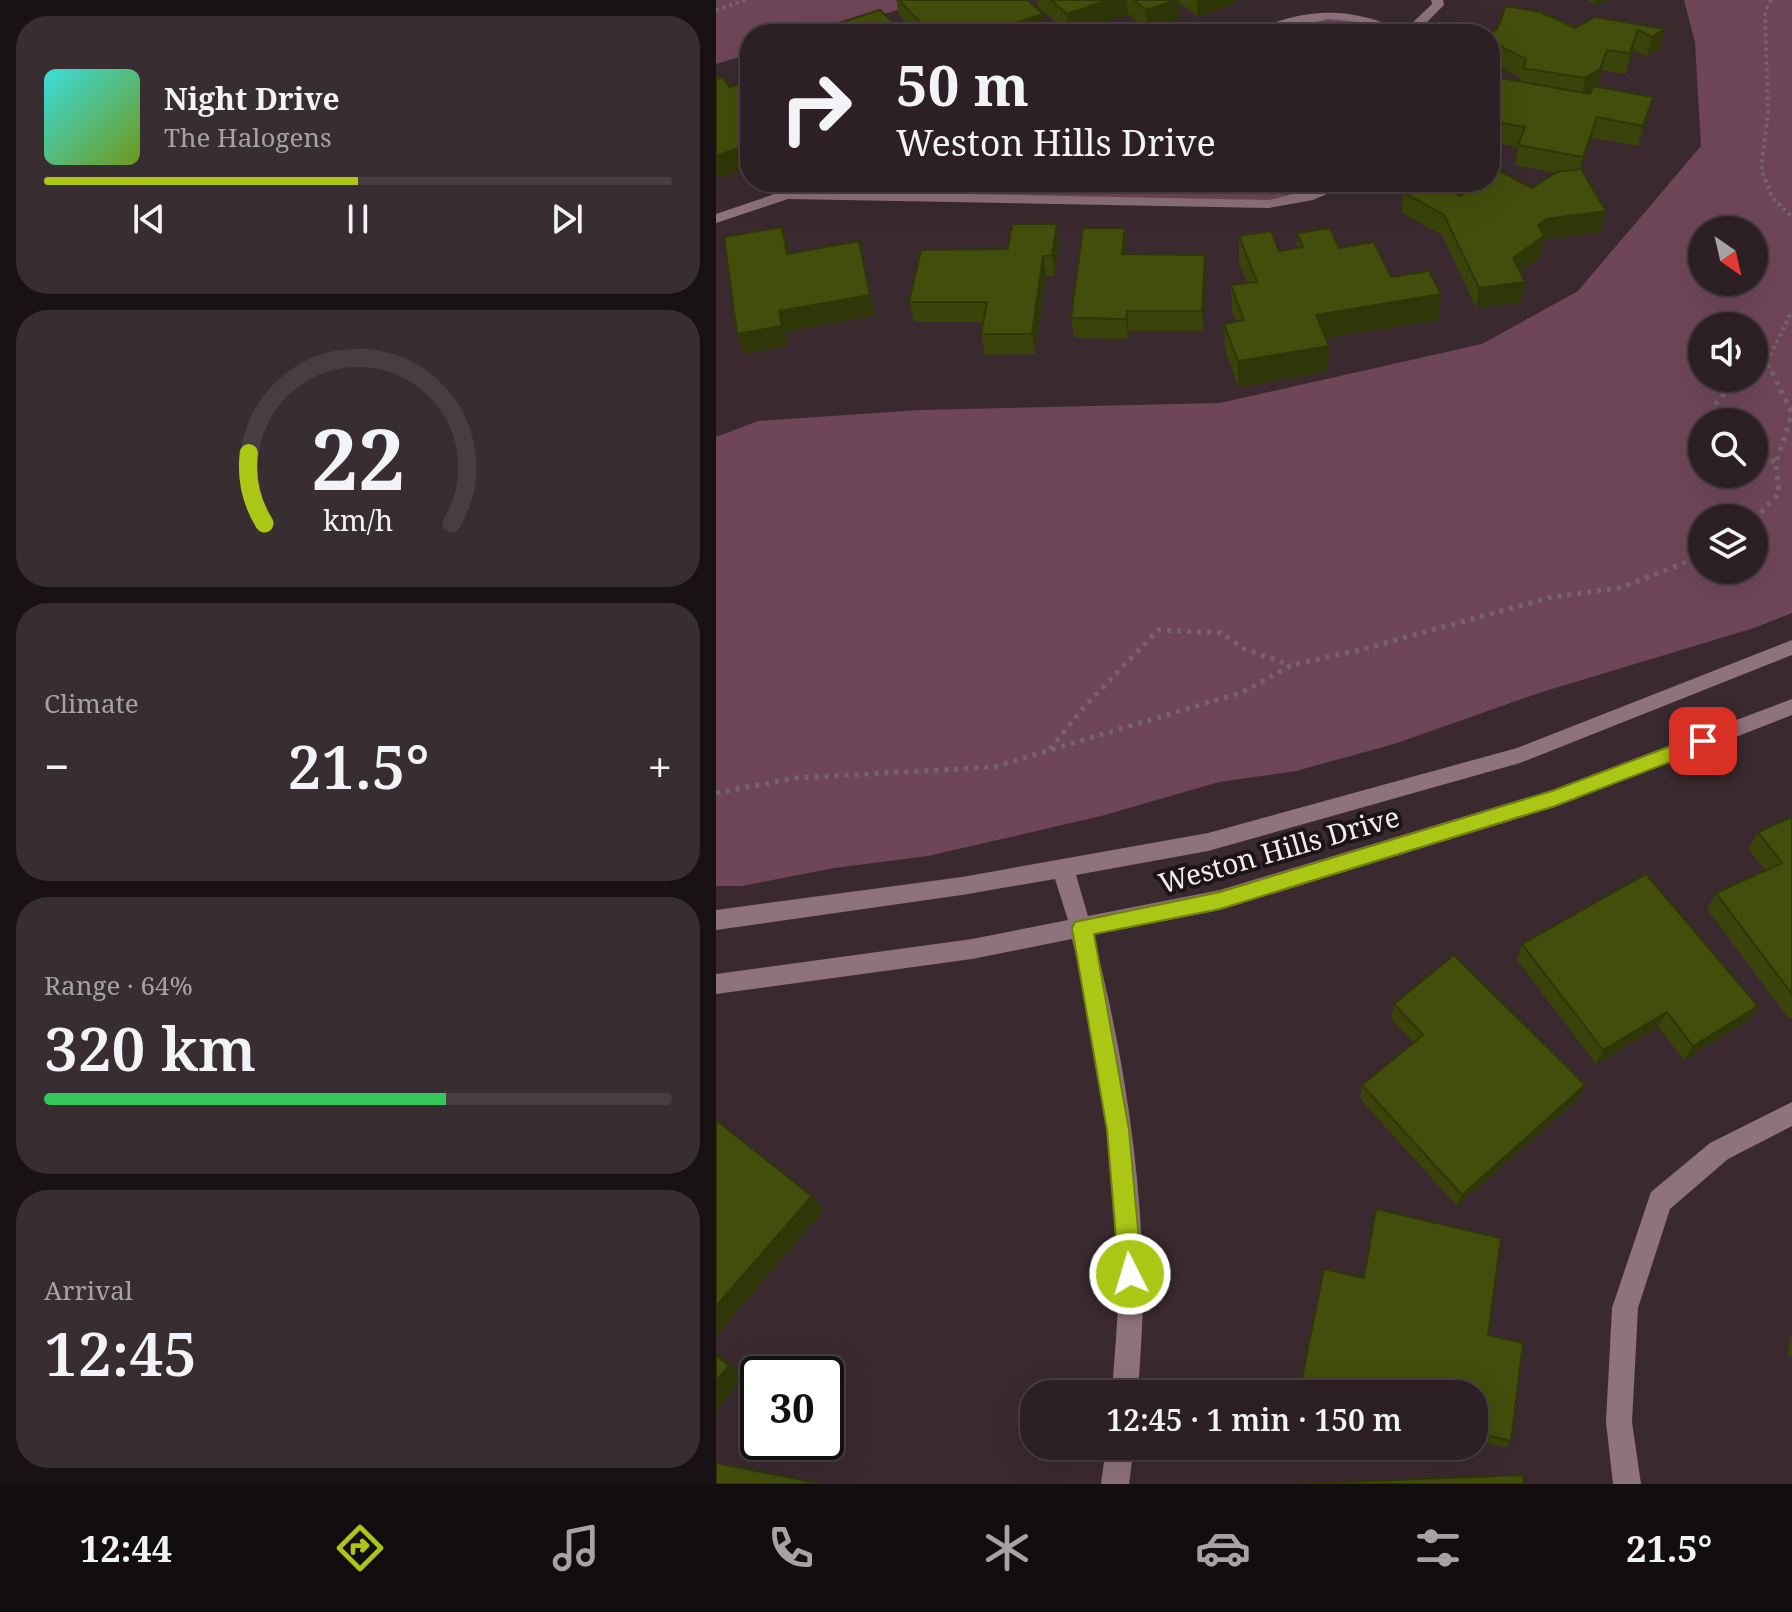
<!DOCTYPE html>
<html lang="en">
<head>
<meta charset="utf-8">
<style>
	:root { --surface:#2c2024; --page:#382d31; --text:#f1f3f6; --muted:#a6a3a6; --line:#483e41; --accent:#abc614 }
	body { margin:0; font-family:"Noto Serif",serif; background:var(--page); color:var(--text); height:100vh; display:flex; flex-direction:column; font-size:30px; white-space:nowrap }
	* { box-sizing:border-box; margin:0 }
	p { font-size:26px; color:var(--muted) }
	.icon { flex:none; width:44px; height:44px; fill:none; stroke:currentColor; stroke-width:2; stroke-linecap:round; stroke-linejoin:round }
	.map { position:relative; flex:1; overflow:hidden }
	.drawer { display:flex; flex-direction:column; gap:16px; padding:16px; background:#181214; width:716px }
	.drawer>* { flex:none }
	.banner { position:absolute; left:24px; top:24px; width:760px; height:168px; border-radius:32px; box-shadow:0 8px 32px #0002,0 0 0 2px var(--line); background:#2c2024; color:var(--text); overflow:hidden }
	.needle { width:52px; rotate:146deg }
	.tools { position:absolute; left:972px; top:216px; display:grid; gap:16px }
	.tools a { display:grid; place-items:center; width:80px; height:80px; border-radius:50%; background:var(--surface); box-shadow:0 8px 32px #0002,0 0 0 2px var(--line); font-size:40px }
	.speed { position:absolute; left:24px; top:1356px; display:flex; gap:16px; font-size:40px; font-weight:700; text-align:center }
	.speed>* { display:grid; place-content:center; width:104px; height:104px; border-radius:50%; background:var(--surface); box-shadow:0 8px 32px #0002,0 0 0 2px var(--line); line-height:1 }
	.speed .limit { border:4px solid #111; border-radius:12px; background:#fff; color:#111 }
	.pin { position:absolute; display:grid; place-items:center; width:68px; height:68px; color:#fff; margin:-34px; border-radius:16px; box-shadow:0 4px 12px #0006 }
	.me { position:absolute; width:88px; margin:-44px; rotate:355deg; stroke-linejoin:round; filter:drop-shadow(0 0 6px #0008) }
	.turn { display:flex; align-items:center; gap:28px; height:168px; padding:0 24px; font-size:36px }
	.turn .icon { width:104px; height:104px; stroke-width:2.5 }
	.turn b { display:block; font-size:56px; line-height:68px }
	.big { font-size:60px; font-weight:600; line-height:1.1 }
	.drawer .tile { flex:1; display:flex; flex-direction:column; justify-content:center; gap:12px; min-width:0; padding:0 28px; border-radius:32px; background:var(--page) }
	.drawer .dial { align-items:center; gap:0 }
	.dial svg { height:208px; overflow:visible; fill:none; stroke:var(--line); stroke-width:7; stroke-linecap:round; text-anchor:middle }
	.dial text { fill:var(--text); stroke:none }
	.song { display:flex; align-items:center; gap:24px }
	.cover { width:96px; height:96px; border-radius:12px; background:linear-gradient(135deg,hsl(180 70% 55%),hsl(80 70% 35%)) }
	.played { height:8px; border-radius:4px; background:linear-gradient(90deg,var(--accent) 50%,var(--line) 50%) }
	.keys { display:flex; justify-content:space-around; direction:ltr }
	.heat { display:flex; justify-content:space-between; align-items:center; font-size:44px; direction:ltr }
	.charge { height:12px; border-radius:6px; background:linear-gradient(90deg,#34c759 64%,var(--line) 0) }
	.trip { position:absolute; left:304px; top:1380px; width:468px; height:80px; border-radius:32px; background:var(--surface); box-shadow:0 8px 32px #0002,0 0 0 2px var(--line); font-weight:600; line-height:80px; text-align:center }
	.dock { display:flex; height:128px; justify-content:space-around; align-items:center; background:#120d0e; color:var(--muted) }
	.dock .icon { width:56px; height:56px }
	.dock .current { color:var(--accent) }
	.dock b { font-size:36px; color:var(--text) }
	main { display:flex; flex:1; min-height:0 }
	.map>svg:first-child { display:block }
</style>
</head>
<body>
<main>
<section class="drawer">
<div class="tile">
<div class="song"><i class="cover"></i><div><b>Night Drive</b><p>The Halogens</p></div></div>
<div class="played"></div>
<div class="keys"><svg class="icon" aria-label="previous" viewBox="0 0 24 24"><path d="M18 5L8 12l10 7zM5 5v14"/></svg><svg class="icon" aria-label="pause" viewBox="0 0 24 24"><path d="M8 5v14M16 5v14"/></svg><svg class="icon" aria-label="next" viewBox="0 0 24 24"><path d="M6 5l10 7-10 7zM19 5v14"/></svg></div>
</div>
<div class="tile dial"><svg viewBox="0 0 100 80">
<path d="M14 69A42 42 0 1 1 86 69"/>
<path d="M14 69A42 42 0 0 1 8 42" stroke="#abc614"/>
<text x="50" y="56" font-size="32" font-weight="700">22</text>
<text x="50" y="72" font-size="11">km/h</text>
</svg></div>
<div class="tile"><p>Climate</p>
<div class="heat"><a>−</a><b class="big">21.5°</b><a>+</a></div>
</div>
<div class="tile"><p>Range · 64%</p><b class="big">320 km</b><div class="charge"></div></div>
<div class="tile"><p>Arrival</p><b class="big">12:45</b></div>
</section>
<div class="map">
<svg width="1076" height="1484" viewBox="0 0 1076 1484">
	<rect width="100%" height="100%" fill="#3a2a30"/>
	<path fill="#6f4658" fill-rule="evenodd" d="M0,0H215L101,34H34V54L0,64Z
		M968,0H1076V613L1038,628L826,692L678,744L580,771L503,782L385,816L212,856L118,868L26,886H0V437L42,421L204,410L504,403L766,344L862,291L985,146L979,42ZM1038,230V282H986V230ZM1038,326V378H986V326ZM1038,422V474H986V422ZM1038,518V570H986V518Z
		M628,13L654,19L685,34H538L604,15Z
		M108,182H632L621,188L553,204L71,195Z"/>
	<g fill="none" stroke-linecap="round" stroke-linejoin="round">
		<path stroke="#73656a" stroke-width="4" stroke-dasharray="3 4" stroke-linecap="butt" d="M1055,0L1049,12L1052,113L1045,169L1056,197L1076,217
			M0,10L29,0
			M1038,369L1051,362
			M1057,374L1051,362L1076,311"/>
		<path stroke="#73656a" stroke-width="5" stroke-dasharray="4 6" stroke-linecap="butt" d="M1056,372L1076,413
			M1002,422L996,408L1022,378
			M1038,450L1060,463
			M1038,520L1063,493L1060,463L1076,414
			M334,749L369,706L442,630L505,633L528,649L575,665
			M0,793L79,778L278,767L527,692L576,665L648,649L836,597L904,588L986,556"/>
		<path fill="#8e727d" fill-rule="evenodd" d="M715,0H727L728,5L699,34H674L642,22L612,19L551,34H532C541,27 555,24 566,20C611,7 646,12 688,31L716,4Z
			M94,182H115L96,191L553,200C582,194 610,182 639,182L597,200L553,208L72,199L0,223V214Z
			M1076,640V655L804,763L492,851L360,875L372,916L504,890L836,790L1076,699V715L839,807L504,910L377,935C407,1050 426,1172 427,1290C427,1325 424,1360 422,1394H396C398,1359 402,1325 402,1290C402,1173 384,1052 356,939L256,959L0,994V974L256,939L352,920L339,879L246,895L0,930V910L246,877L492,833L801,748Z
			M1076,1102V1126L1012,1159L954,1209L922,1308L916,1422L925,1484H897L890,1422L896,1308L935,1192L994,1143Z
			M390,1446H418L413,1484H385Z"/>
	</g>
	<path fill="#3a430a" d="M180,0H312L327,14L330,34H200L183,15Z
		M321,0H519V4L482,17L463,2L464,19L431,30L412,14L353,34L321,6Z
		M871,0H892L879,5Z
		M859,28L949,29L944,49L931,57L917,50L910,74L886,70L881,87L932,117L922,146L876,138L865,169L890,211L885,232L828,239L824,257L804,271L809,282L805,302L760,308L726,235L685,212L687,192L744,196L816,188L840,173L799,165L802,147L774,142V76L804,81L805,78L774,62V34Z
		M341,224L343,245L339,276H330L319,354L269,355L265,334L267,322H198L193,302Z
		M409,228L410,254L490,275L487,331H413L412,339L358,338L355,318Z
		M581,233L623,248L675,277L725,294L722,320L610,338L612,371L522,387L509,349L508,324L520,322L516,311L515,285L531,283L523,262V236L563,251L581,248Z
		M1076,817V1018L1073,1019L991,909L1000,893L1049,870L1032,849L1042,832Z
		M806,944L1042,1006L1032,1021L968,1060L942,1027L880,1064L801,960Z
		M678,1004L862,1099L741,1206L644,1099L646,1085L698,1043L675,1019Z
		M660,1209L772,1335L795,1441L789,1448L758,1440V1394H583L608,1269L647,1278Z
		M1076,1332V1357L1071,1355Z"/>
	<path fill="#2f3708" d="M392,0H411L412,14L353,34L351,14Z
		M460,0H463L464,19L431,30L430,10Z
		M481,0H519V4L482,17Z
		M880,0H892L879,5Z
		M327,14L330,34H265Z
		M949,29L944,49L931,57L936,37Z
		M922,30L917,50L910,74L914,53Z
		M891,50L886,70L880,90L865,99L869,78Z
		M937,97L932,117L922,146L927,126Z
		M881,117L876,138L862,177L867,157Z
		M34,144V167L2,178L0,173V156Z
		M890,211L885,232L828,239L824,257L794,278L797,258L822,225L831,219Z
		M341,224L343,245L339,276L336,256Z
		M66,227L73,248L77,274L71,254Z
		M409,228L410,249L408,275L406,254Z
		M143,241L160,315L70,332L72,346L28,354L21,334Z
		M489,255L490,275L487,331L486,311Z
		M327,256L330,276L319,354L316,334Z
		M809,282L805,302L760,308L763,288Z
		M725,294L722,320L599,340L600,315Z
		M411,311L413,331L412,339L410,319Z
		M613,346L612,371L522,387V361Z
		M1042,1006L1032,1021L968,1060L977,1046Z
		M951,1012L942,1027L880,1064L887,1050Z
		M869,1085L862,1099L741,1206L746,1195Z
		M96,1196L108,1210L0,1336V1306Z
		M0,1352L28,1376L0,1411Z"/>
	<path fill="#434e0c" stroke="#2f3708" stroke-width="2" d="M183,0H312L327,14L265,34H215Z
		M335,0H392L351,14Z
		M418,0H460L430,10Z
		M790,6L824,12L859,28L879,17L949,29L936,37L922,30L914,53L891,50L884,69L869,78L807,68L810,59L774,41V34H772L781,29Z
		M164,10L189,34H89Z
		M774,76L874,94L877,86L937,97L927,126L881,117L867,157L802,145L809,127L774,121Z
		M6,77L14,87L34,80V144L0,156V79Z
		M865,169L890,211L831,219L822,225L828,236L797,258L809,282L763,288L728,215L687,192L703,182H718L744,196L766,182H774V177L784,171L816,188L841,172Z
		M296,224H341L336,256H327L316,334H265L271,302H193L205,250L292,249Z
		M66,227L71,254L143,241L154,295L63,311L66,326L21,334L8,237Z
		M367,228H409L406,254L489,255L486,311H411L410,319L355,318Z
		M614,228L623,248L658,242L675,277L713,271L725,294L600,315L613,346L522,361L508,324L528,320L515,285L541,282L523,236L555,231L563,251L587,247L581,233Z
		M1076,817V994L1000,893L1066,863L1042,832Z
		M930,874L1042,1006L977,1046L951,1012L887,1050L806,944Z
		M738,955L869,1085L746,1195L646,1085L707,1035L678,1004Z
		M0,1120L96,1196L0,1306Z
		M660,1209L785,1238L772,1335L807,1343L795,1441L758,1432V1394H608L584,1388L608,1269L648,1278Z
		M0,1355L13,1366L0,1381Z
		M0,1463L107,1484H0Z
		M807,1475L808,1484H574Z"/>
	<path fill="#abc614" stroke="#6f810d" stroke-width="2" d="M987,734L996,741L993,747L839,806L504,909L378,934L413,1130L426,1274L422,1282L414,1286L406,1282L403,1274L391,1130L356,928L359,922L504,892L836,791Z"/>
	<g text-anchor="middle" stroke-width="8" stroke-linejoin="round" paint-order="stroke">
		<g font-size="28" fill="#f6ebef" stroke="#1c1518">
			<text transform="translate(563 850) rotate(-16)" y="10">Weston Hills Drive</text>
		</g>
	</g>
</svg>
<div class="tools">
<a><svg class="needle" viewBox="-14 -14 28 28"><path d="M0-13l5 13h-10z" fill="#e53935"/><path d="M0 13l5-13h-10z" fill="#a6a3a6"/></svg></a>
<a><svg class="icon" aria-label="sound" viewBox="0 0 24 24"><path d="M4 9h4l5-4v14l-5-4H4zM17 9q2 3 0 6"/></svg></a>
<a><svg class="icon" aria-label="search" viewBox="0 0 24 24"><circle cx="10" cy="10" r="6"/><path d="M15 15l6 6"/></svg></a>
<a><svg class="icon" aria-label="layers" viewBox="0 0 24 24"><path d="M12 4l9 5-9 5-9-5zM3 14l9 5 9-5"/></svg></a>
</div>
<div class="speed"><div class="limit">30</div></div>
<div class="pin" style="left:987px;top:741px;background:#d93025"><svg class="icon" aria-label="arrive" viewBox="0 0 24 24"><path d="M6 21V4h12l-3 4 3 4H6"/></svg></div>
<svg class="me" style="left:414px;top:1274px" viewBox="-20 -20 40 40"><circle r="17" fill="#abc614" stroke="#fff" stroke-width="3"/><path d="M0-11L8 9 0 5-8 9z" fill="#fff"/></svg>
<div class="trip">12:45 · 1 min · 150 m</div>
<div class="banner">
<div class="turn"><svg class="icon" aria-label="right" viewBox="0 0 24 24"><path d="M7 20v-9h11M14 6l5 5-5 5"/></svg><div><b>50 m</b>Weston Hills Drive</div></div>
</div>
</div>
</main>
<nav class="dock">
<b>12:44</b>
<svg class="icon current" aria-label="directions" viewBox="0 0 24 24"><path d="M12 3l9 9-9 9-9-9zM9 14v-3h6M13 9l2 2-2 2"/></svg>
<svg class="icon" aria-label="music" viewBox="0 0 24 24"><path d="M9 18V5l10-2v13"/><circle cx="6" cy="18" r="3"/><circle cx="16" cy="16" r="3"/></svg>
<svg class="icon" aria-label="phone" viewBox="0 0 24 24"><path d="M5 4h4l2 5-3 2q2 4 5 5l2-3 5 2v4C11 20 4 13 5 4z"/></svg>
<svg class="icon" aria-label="climate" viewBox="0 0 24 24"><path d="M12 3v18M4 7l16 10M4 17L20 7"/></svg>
<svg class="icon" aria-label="car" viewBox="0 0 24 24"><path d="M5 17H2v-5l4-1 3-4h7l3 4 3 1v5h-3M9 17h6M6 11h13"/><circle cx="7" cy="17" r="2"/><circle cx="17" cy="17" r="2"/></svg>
<svg class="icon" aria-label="filters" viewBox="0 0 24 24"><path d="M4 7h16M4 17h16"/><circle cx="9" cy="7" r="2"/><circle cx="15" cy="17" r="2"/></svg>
<b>21.5°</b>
</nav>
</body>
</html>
